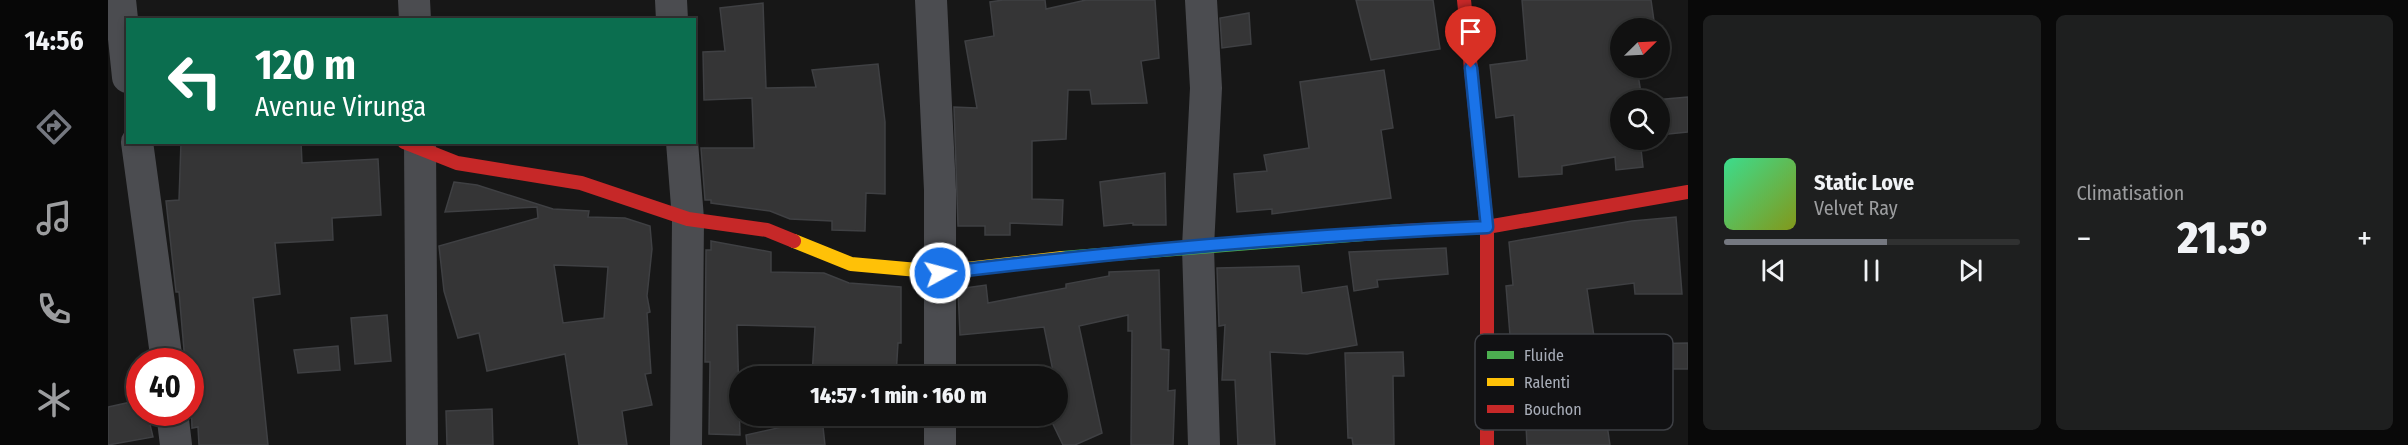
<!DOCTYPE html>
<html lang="fr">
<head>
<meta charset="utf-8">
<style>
	:root { --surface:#111; --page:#1e1f1f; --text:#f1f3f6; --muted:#9c9d9f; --line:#303131; --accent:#757880 }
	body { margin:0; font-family:"Fira Sans Condensed",sans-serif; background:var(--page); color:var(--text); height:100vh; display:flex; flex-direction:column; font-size:22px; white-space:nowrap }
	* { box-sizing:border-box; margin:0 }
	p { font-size:20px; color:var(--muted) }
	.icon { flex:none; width:33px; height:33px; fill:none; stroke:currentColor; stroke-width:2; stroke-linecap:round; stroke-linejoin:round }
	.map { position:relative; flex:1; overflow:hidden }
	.details { display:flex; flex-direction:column; gap:15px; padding:15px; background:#090909; width:720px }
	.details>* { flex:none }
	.top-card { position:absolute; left:18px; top:18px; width:570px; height:126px; border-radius:0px; box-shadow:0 3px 9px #0003,0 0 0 2px var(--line); background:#0b6e4f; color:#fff; overflow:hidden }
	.needle { width:39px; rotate:66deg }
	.buttons { position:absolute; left:1502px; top:18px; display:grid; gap:12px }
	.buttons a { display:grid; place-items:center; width:60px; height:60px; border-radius:50%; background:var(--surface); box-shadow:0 3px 9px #0003,0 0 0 2px var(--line); font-size:30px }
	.speed { position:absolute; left:18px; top:348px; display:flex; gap:12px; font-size:30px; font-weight:700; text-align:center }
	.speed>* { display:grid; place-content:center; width:78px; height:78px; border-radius:50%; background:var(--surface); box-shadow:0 3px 9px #0003,0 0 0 2px var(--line); line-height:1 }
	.speed .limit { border:9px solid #d22; background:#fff; color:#111 }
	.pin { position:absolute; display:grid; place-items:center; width:51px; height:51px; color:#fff; margin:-62px -26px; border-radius:50% 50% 50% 0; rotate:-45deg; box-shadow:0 0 6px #0007 }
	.pin .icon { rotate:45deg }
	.me { position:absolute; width:66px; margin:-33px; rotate:83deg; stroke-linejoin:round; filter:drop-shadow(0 0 4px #0008) }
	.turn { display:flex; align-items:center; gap:21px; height:126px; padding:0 30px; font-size:27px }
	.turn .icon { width:78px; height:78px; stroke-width:2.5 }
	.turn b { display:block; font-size:42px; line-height:51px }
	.big { font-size:45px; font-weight:800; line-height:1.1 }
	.details .tile { flex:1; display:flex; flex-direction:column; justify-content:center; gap:9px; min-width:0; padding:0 21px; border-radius:9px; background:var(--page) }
	.song { display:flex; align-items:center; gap:18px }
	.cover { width:72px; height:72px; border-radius:9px; background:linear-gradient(135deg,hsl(150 70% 55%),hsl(70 70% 35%)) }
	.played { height:6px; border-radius:3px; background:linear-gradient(90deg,var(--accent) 55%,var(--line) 55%) }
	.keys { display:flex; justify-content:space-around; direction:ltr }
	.heat { display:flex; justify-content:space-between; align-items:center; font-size:33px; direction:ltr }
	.details .tiles { flex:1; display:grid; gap:15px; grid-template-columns:repeat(2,1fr) }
	.trip { position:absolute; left:621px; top:366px; width:339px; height:60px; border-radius:30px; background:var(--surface); box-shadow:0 3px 9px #0003,0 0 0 2px var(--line); font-weight:800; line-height:60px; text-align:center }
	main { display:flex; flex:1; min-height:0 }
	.tab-bar { display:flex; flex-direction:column; width:108px; justify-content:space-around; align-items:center; background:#070707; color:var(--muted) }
	.tab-bar .icon { width:42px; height:42px }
	.tab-bar .on { color:var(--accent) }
	.tab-bar b { font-size:27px; color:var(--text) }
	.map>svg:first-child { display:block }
</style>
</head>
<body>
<main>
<nav class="tab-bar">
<b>14:56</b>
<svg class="icon on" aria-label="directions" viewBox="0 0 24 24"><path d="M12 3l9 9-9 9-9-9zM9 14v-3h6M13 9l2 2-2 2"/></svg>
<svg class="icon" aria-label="music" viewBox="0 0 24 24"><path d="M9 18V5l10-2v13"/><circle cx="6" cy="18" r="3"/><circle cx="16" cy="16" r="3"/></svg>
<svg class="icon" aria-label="phone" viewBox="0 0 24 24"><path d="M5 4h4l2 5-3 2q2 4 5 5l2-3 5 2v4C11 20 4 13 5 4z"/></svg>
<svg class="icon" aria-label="climate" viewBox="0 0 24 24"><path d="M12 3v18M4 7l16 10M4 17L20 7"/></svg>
</nav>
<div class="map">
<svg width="1580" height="445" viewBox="0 0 1580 445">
	<rect width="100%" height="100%" fill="#171717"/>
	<path fill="#353536" stroke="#3f4043" stroke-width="1.5" fill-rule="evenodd" d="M895,0H937L938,9L978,0H1047L1051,58L1033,61L1039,103L984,104L982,90H960L958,139L924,141V199L955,200L954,225L902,223V235H877V226H850L846,107L869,108L857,41L886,36L882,2Z
		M1248,0H1325L1332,49L1263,60Z
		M1414,0H1543L1547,28H1512V68H1529L1534,100H1512V140H1532L1535,167L1508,170L1507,157L1454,166V174L1411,177L1406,115L1388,118L1382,65L1419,60Z
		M655,3L658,88L708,87L704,70L770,64L777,122V194L758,193L757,231L724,230V221L682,219L662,211L603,203V200H597L593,148H646L644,98L596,100L595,52L617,51L612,8Z
		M1141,13L1143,44L1114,48L1112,18Z
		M1276,70L1285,128L1273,130L1283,198L1164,214V209L1129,212L1126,174L1159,171L1156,155L1201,148L1192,82Z
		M1580,97V132L1551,135V100H1546Z
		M73,142H193L194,163L270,159L273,215L224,218L225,240L167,243L172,294L145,298L160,445H91L90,427L84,428L82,362H77L71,292H68L58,201L71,200Z
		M1057,173L1058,225H1025V223L996,226L992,182Z
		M346,182L369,185L445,209L481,211L480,217L517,218L542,226L544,249L539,296L542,312L539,313L543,373L537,374L544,405L514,411L519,445H471L457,354L379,371L371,333L350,338L336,291L331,246L430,218L429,207L337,212ZM446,265L500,267L496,318L455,323Z
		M1568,217L1574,294H1527L1526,283L1479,289L1502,445H1419L1418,425L1474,422L1470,362L1456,364L1455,355L1404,360L1398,286L1405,285L1401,242L1524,221Z
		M603,241L663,252V272L716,273L741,283L793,287V343H790L788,376H704L707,327L629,325L632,435L601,434L602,362H597L598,250H603Z
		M1338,248L1340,274L1269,280L1270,287L1246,291L1241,252Z
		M1191,266L1194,293L1239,286L1249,345L1199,354L1162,352L1167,445H1130L1127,380H1114L1117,325L1111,326L1109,268Z
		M1051,270L1053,349L1061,350L1060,391L1067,390L1065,445H1023L1024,331H1020V315L971,326L994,433L967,445H955L941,416H953L950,376H946L936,327L852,335L850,289L878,285L880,303L958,288V284L1001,276V272Z
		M279,315L283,361L247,364L243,318Z
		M1580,343V369H1533L1531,344Z
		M230,346L232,370L190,373L186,350Z
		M1295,352L1296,376H1285L1286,445H1245L1244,438H1240L1237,353Z
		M32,400V412H39L45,437L0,445V407Z
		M384,409L385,445H339L338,411Z
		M714,418L717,445H639L638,435Z"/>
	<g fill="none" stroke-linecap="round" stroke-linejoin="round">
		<path stroke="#4b4c50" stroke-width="32" d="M12,0L20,77
			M306,0L307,20
			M563,0L564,20
			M823,0L832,190V376
			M1093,0L1098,88L1090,247L1096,445
			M29,142L59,362
			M312,142L314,445
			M574,142L580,219L578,445
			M64,412L68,445
			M832,445V416"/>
		<path stroke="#4caf50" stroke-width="14" d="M954,258L1294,231"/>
		<path stroke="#ffc107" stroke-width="14" d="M686,241L743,264L832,272L954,258"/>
		<path stroke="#c62828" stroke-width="14" d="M1356,0L1379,227V445
			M296,142L349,163L473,183L580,219L659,230L686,241
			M1294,231L1379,227L1580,192"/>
	</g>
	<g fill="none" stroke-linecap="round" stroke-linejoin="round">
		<g stroke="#114b97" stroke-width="15">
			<path id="route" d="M832,273C1014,251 1197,235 1379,227L1363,68"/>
		</g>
		<use href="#route" stroke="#1a73e8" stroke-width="10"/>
	</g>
	<rect x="1367" y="334" width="198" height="96" rx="9" fill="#111113" stroke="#3e4045" stroke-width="1.5"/>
	<rect x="1379" y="351" width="27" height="8" fill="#4caf50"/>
	<rect x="1379" y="378" width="27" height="8" fill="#ffc107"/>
	<rect x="1379" y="405" width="27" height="8" fill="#c62828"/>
	<g font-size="16" fill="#a8adb8">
		<text x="1416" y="361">Fluide</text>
		<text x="1416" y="388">Ralenti</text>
		<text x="1416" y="415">Bouchon</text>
	</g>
</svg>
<div class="buttons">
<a><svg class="needle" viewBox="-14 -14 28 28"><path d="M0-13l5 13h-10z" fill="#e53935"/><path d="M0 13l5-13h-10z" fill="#9c9d9f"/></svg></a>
<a><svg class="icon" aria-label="search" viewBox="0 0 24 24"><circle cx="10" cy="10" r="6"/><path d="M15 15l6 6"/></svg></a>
</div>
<div class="speed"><div class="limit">40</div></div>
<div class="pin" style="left:1363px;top:68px;background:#d93025"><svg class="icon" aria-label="arrive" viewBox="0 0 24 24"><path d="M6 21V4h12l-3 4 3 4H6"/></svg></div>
<svg class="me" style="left:832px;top:273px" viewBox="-20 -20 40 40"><circle r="17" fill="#1a73e8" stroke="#fff" stroke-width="3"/><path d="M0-11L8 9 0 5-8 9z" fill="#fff"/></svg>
<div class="trip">14:57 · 1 min · 160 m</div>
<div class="top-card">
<div class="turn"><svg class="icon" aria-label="left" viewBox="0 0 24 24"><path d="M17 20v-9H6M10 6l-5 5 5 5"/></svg><div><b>120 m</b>Avenue Virunga</div></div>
</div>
</div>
<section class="details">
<div class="tiles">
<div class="tile">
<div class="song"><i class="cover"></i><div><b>Static Love</b><p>Velvet Ray</p></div></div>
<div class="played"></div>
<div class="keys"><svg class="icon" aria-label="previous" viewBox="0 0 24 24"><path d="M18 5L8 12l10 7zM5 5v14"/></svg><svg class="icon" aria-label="pause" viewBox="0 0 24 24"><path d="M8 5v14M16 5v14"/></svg><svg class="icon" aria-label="next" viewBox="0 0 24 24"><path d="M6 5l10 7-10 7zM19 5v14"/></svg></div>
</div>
<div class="tile"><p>Climatisation</p>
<div class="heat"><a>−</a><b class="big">21.5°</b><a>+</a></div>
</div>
</div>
</section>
</main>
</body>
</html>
